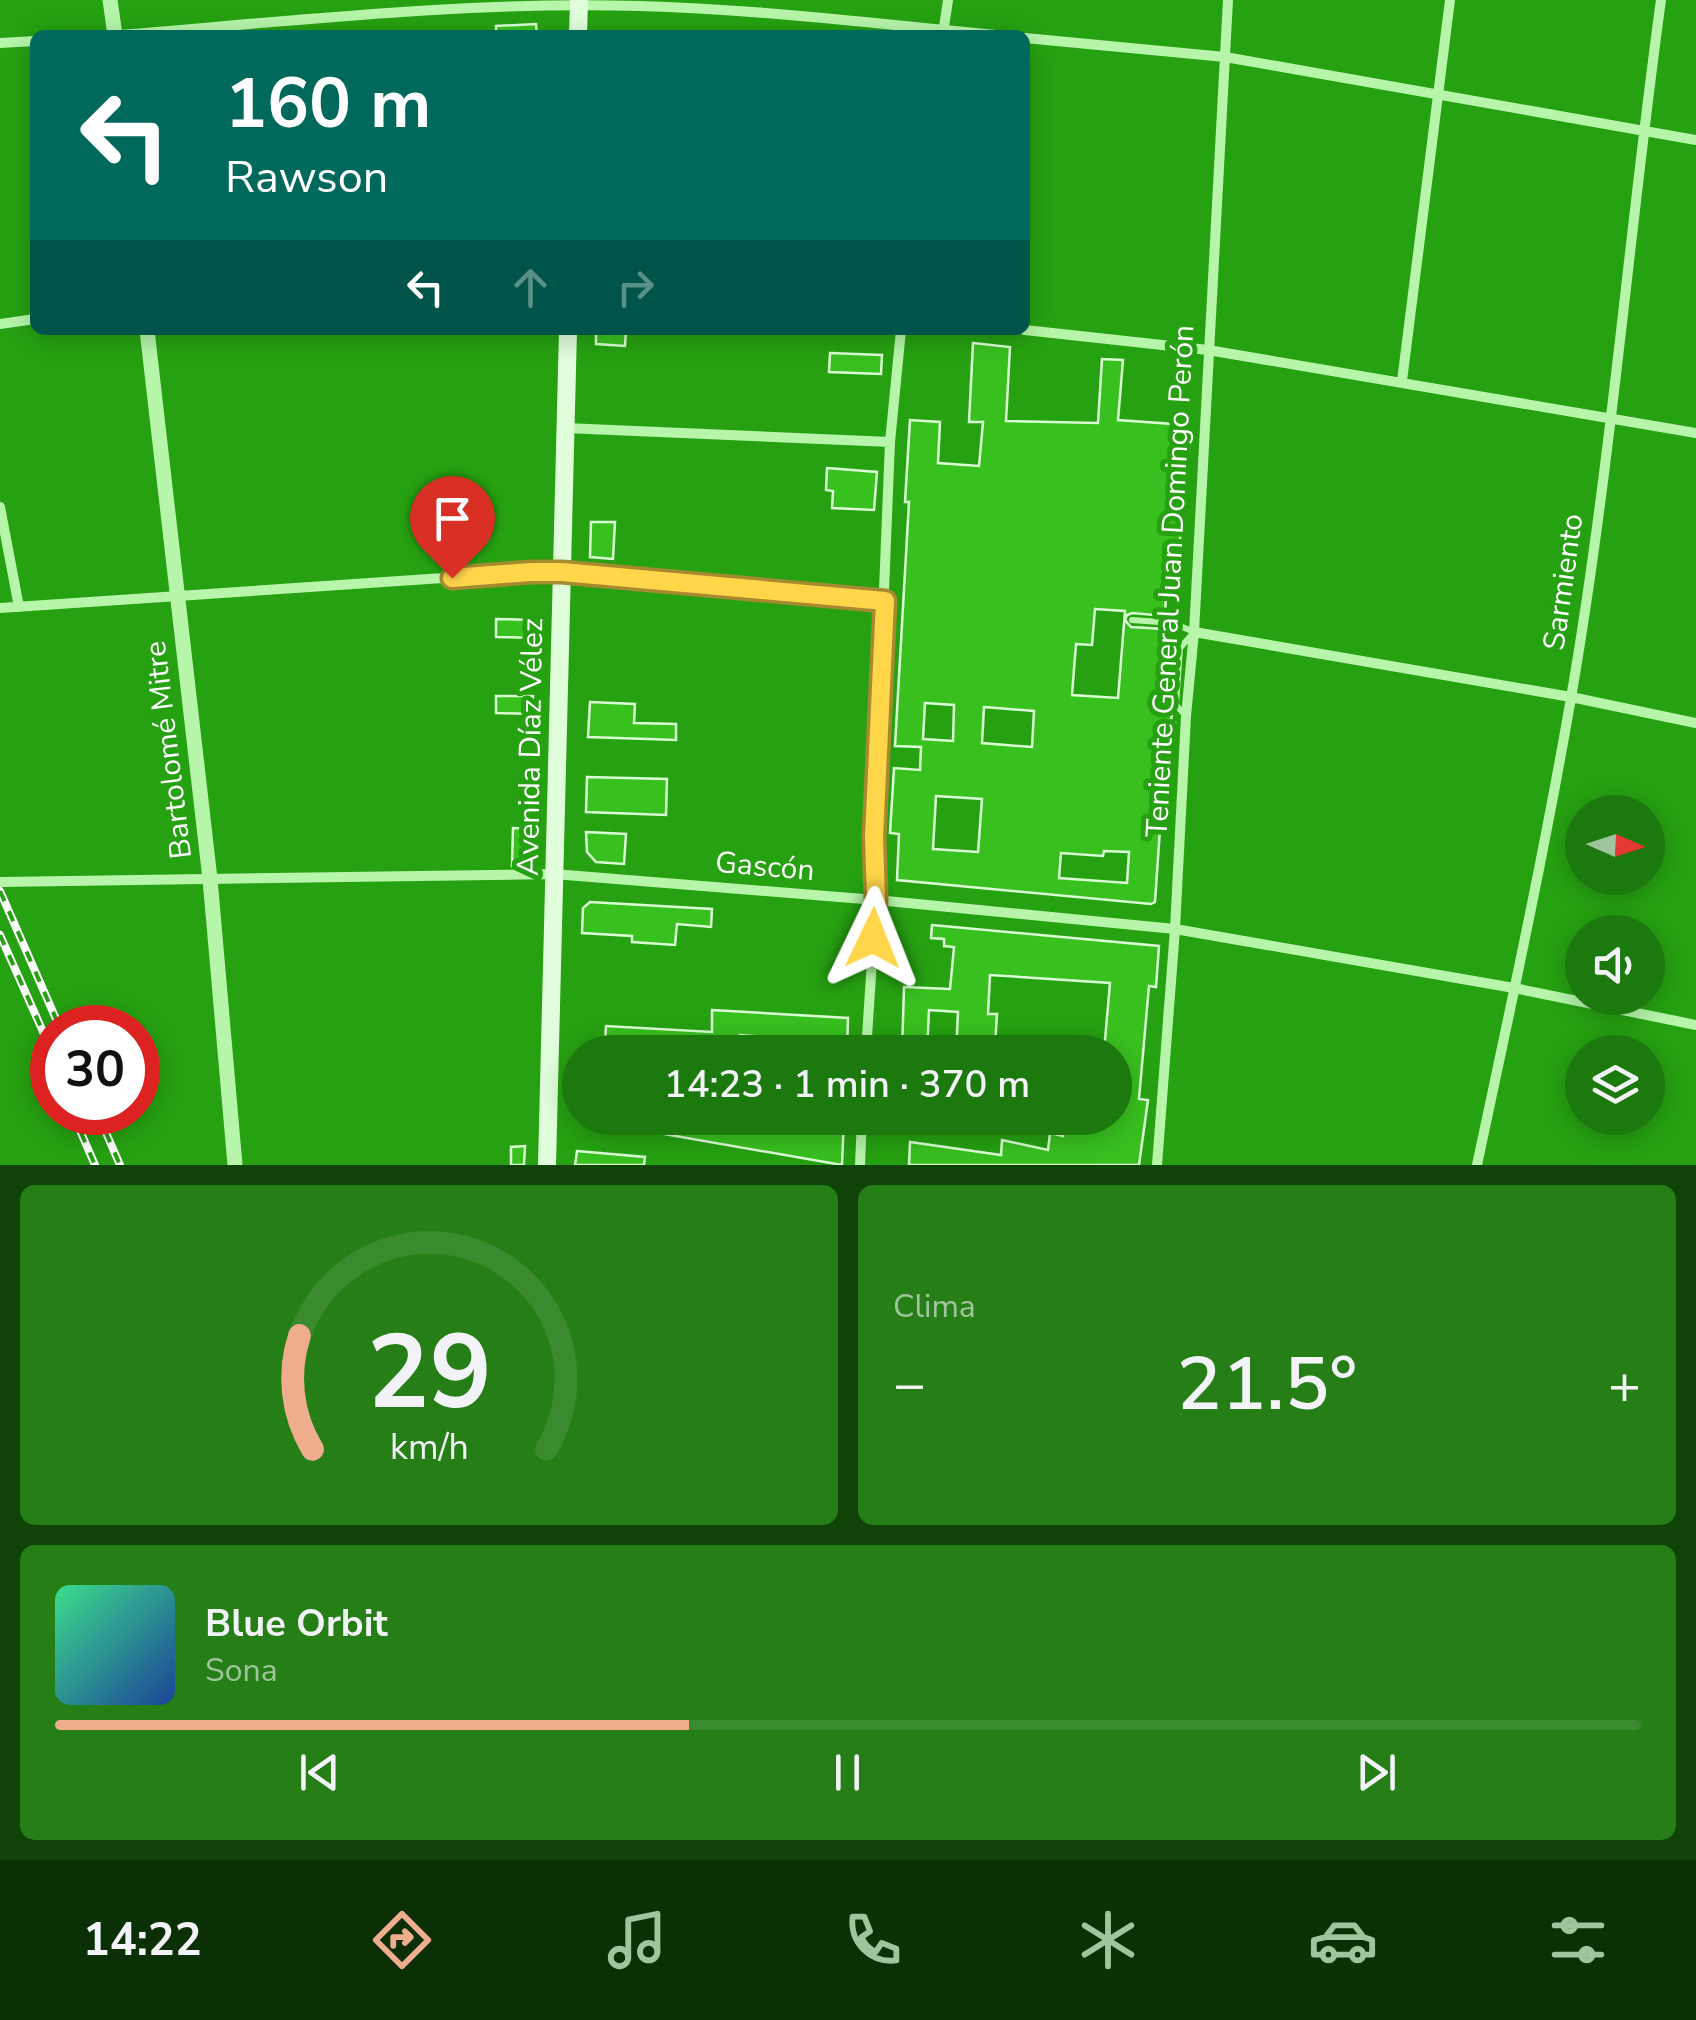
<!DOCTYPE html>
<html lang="es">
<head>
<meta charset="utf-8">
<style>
	:root { --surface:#1c790d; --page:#257e16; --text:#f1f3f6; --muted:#a0c59d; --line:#3a8a2e; --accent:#eead8d }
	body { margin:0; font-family:"Nunito Sans",sans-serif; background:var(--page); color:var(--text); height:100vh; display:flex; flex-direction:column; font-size:38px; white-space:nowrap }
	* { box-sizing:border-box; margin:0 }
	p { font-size:32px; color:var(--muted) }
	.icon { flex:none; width:55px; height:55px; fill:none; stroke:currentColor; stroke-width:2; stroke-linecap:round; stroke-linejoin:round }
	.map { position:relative; height:1165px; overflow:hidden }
	.details { display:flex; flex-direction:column; gap:20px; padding:20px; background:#0f4307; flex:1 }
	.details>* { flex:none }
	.top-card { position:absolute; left:30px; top:30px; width:1000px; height:305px; border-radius:15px; box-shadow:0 5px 25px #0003; background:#00695c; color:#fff; overflow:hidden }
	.needle { width:65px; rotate:93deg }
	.tools { position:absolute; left:1565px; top:795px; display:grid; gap:20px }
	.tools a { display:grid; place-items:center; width:100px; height:100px; border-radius:50%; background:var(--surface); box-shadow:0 5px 25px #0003; font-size:50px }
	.speed { position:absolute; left:30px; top:1005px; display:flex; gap:20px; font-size:50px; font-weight:700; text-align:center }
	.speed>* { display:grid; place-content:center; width:130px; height:130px; border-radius:50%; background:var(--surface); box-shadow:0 5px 25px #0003; line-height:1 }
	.speed .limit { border:15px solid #d22; background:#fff; color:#111 }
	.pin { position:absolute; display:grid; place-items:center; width:85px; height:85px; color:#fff; margin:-102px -42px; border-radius:50% 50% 50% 0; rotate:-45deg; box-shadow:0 0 10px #0007 }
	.pin .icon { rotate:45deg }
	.me { position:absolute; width:110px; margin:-55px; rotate:2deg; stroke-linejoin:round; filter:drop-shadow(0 0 8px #0008) }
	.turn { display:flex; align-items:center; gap:35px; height:210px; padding:0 30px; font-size:45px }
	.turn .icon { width:130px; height:130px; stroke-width:2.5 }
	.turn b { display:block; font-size:70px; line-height:85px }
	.lanes { display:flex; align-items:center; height:95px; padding:0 30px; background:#0003; justify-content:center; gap:50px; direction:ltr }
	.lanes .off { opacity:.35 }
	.big { font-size:75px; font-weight:600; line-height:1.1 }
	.details .tile { flex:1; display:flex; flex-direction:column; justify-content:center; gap:15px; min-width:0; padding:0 35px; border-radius:15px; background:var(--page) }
	.details .dial { align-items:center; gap:0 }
	.dial svg { height:260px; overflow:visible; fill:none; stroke:var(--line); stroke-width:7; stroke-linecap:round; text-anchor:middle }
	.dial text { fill:var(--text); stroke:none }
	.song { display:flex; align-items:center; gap:30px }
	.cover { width:120px; height:120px; border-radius:15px; background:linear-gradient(135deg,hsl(150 70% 55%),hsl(220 70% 35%)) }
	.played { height:10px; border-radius:5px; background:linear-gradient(90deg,var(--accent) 40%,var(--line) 40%) }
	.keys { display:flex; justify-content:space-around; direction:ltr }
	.heat { display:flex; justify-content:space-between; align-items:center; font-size:55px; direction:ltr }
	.details .tiles { flex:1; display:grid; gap:20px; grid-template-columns:1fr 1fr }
	.tile:last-child { grid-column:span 2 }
	.trip { position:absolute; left:562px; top:1035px; width:570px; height:100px; border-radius:50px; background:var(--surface); box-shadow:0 5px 25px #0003; font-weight:600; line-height:100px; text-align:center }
	.tabs { display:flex; height:160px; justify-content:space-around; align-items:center; background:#0b3005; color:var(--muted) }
	.tabs .icon { width:70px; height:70px }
	.tabs .selected { color:var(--accent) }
	.tabs b { font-size:45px; color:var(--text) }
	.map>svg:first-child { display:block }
</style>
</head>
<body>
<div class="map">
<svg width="1696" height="1165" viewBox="0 0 1696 1165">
	<rect width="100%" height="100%" fill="#26a111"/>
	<path fill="#38c01f" stroke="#dafed3" stroke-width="2.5" fill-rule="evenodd" d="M536,24L537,35H496V26Z
		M596,330H626L625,346L596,344Z
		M973,343L1010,347L1006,421L1098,423L1102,359L1123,360L1118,420L1187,425L1179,557H1168L1167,579H1178L1177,597L1166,596L1165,616L1132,613L1127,615L1125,620L1131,627L1164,629V633L1177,634L1173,648L1169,705L1172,711L1171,723H1175L1174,741H1166L1155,902L1151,904L897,880L899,834L890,833L894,768L920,770L921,747L895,746L909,502H905L910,420L940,422L938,463L979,466L983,422H969ZM1095,609L1125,611L1118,698L1072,695L1076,644L1092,645ZM925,703L954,705L953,741L923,739ZM984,707L1034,711L1032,747L982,743ZM936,796L982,799L978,852L933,849ZM1104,851L1129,852L1127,883L1059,878L1061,853L1103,856Z
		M830,353L882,355L881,374L829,372Z
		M827,468L877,472L874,510L832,508L833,491L826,490Z
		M591,522H615L613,559L590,557Z
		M496,619L536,620V638L496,637Z
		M496,696H533V714L496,713Z
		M590,702L635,704L634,723L676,724V740L588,737Z
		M587,777L667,779L666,815L586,812Z
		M513,828L531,829L530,866H512Z
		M586,832L626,834L624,864L596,862L587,852Z
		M590,902L712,909L711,927L677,924L675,945L632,942V936L582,933L583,908Z
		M932,925L1159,946L1156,987L1149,986L1139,1099L1148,1100L1139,1165H909L910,1142L1001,1155L1002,1140L1048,1150L1050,1133L1063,1136L1064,1118L1098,1126L1099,1118H1115V1052H1104L1110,983L990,975L988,1014H997L995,1046L984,1045V1052H956L958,1012L929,1010L927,1052H902L904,987L950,989L954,947L944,946V939L931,938Z
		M712,1010L848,1018L847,1052H780L781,1038L740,1035L739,1052H597L598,1041L605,1042L606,1026L712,1032Z
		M601,1118H844L842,1165L601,1123Z
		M525,1146L524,1165H511V1147Z
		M577,1151L645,1157L644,1165H575Z"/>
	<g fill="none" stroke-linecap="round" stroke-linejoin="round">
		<path stroke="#b6f5aa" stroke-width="6" d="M1132,620L1173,623L1194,632L1180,648L1176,705L1185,715"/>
		<path stroke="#b6f5aa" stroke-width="10" d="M943,34L948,0
			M121,35C293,21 466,1 639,6C758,9 878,24 996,35
			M1025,38L1225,57L1696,140
			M0,43L35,41
			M0,324L35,319
			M1025,330L1208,350L1696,433
			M1402,381L1450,0
			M565,428L890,442
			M0,507L19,607
			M0,608L531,572H562L885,601
			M1194,632L1571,697L1696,723
			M0,882L554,874L876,900L1175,929L1514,988L1696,1025
			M866,1052L876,900L874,837L890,442L901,330
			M860,1165L862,1118
			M1157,1165L1175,929L1186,716L1194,632L1228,0
			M1477,1165C1510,1010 1544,854 1571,698C1611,466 1629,232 1661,0"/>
		<path stroke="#b6f5aa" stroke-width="15" d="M110,0L115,35
			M147,330L210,879L235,1165"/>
		<path stroke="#e0fedb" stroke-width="18" d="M578,35L579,0
			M547,1165L568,330"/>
		<g stroke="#fff" stroke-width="8">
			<path id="rail" d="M0,891L60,1028
				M0,935L52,1052
				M72,1112L95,1165
				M97,1112L120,1165"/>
		</g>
		<use href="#rail" stroke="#26a111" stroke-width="4" stroke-dasharray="11" stroke-linecap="butt"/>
	</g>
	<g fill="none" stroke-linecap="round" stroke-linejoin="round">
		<g stroke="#a68a30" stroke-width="25">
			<path id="route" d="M452,578L531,572H562L885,601L874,837L876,900L873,938"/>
		</g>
		<use href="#route" stroke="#ffd54a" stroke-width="18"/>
	</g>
	<g text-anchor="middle" stroke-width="10" stroke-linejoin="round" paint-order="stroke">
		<g font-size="30" fill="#fff" stroke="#26a111">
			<text transform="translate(1170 581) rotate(-87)" y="10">Teniente General Juan Domingo Perón</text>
			<text transform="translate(1563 582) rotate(-82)" y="10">Sarmiento</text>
			<text transform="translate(530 747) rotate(-89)" y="10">Avenida Díaz Vélez</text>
			<text transform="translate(168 750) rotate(-97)" y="10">Bartolomé Mitre</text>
			<text transform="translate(765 866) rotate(5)" y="10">Gascón</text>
		</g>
	</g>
</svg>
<div class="tools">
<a><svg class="needle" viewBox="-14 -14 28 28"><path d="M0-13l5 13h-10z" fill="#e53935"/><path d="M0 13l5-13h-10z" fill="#a0c59d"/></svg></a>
<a><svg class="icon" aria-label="sound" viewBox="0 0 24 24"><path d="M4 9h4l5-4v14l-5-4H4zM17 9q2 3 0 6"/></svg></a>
<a><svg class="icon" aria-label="layers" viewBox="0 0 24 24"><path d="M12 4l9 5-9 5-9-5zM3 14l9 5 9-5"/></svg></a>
</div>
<div class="speed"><div class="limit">30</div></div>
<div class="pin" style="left:452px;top:578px;background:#d93025"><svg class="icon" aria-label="arrive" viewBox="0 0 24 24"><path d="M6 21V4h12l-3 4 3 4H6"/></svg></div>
<svg class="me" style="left:873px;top:938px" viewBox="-20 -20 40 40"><path d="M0-17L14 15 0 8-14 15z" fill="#ffd54a" stroke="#fff" stroke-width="4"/></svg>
<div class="trip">14:23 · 1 min · 370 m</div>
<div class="top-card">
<div class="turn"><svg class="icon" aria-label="left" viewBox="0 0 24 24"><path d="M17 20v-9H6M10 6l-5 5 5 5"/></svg><div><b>160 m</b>Rawson</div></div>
<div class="lanes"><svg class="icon" aria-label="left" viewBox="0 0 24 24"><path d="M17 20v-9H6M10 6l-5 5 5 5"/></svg><svg class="icon off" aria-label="ahead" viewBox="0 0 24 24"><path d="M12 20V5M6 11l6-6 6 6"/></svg><svg class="icon off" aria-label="right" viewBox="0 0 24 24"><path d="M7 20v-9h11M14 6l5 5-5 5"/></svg></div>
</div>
</div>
<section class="details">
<div class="tiles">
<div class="tile dial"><svg viewBox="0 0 100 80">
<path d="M14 69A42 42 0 1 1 86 69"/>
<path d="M14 69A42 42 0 0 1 10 34" stroke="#eead8d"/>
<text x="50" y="56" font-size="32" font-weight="700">29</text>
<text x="50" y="72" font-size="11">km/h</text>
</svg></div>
<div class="tile"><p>Clima</p>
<div class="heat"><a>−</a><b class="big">21.5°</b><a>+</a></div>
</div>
<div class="tile">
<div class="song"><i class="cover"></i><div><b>Blue Orbit</b><p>Sona</p></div></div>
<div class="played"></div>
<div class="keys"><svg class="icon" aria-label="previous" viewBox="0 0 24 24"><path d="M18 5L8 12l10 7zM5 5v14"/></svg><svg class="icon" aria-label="pause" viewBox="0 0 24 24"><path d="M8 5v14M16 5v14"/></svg><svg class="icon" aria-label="next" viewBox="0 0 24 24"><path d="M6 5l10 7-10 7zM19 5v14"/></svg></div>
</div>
</div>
</section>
<nav class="tabs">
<b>14:22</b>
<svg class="icon selected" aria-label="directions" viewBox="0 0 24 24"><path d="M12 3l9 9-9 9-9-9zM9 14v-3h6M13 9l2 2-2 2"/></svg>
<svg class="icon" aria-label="music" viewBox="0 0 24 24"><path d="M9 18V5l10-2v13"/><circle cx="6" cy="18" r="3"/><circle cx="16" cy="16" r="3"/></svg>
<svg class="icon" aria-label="phone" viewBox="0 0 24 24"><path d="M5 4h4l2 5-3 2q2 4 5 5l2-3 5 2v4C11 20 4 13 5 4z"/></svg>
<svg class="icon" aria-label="climate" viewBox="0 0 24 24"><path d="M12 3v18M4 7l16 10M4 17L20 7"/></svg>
<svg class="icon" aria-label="car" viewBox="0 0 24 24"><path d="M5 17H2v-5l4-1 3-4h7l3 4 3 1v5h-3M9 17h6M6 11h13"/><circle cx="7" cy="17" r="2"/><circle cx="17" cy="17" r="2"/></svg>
<svg class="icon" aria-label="filters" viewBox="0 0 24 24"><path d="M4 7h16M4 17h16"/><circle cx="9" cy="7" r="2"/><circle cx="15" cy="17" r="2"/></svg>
</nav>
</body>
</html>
